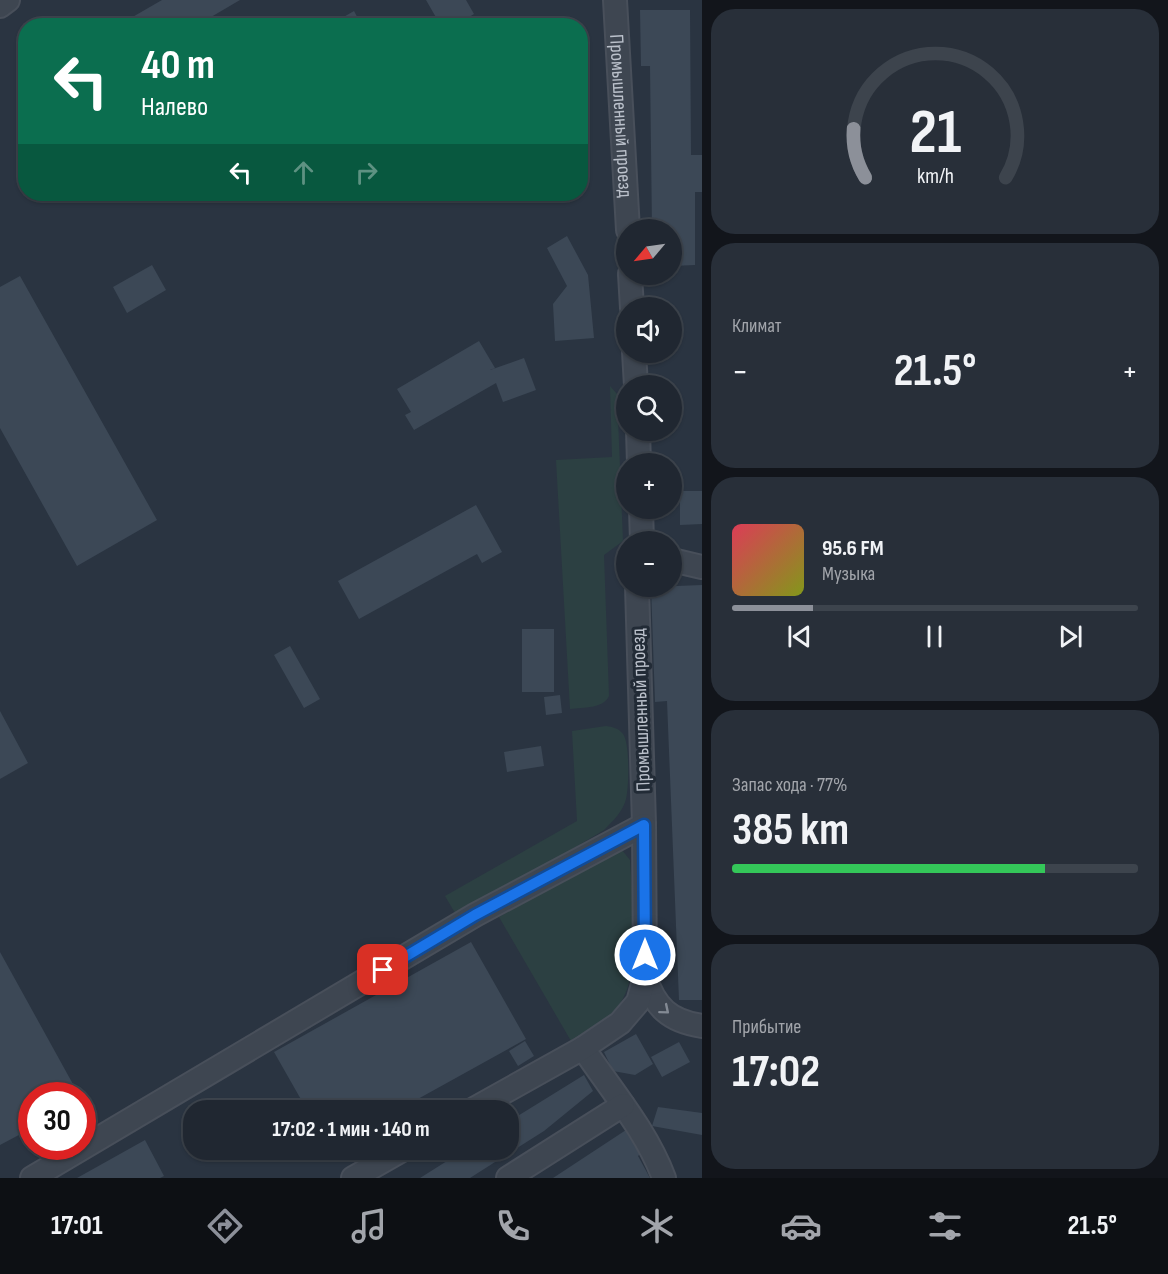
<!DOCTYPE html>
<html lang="ru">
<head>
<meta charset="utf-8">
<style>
	:root { --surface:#202731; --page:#282f39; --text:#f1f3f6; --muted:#a2a5ab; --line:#3d444d; --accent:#8c9099 }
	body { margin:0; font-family:"Sofia Sans Condensed",sans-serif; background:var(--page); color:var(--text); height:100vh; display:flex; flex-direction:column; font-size:22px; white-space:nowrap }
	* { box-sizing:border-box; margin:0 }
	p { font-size:20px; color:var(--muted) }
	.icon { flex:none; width:33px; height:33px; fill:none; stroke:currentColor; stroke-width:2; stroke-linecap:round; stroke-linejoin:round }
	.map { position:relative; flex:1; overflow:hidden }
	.details { display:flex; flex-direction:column; gap:9px; padding:9px; background:#12151b; width:466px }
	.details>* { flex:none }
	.hud { position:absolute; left:18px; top:18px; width:570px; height:183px; border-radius:24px; box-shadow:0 2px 4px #0004,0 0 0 2px var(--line); background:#0b6e4f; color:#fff; overflow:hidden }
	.needle { width:39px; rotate:241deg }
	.controls { position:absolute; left:616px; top:219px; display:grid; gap:12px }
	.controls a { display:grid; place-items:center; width:66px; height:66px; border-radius:50%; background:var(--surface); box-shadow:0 2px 4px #0004,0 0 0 2px var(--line); font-size:30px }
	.speed { position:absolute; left:18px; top:1082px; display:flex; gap:12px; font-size:30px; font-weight:700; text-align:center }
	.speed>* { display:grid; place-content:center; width:78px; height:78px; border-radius:50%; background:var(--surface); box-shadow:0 2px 4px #0004,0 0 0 2px var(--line); line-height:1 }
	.speed .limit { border:9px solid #d22; background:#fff; color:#111 }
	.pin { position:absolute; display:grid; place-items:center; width:51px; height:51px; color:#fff; margin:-26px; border-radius:12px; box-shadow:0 3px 9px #0006 }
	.me { position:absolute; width:66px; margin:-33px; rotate:0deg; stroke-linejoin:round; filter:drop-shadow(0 0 4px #0008) }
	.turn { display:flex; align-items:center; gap:21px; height:126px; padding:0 24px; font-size:27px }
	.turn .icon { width:78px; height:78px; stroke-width:2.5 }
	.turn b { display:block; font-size:42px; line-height:51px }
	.lanes { display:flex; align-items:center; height:57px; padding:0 24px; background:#0003; justify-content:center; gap:30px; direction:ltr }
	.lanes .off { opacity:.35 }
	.big { font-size:45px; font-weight:700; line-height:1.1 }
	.details .card { flex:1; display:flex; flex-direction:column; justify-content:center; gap:9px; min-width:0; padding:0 21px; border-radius:24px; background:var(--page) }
	.details .dial { align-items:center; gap:0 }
	.dial svg { height:156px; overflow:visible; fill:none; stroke:var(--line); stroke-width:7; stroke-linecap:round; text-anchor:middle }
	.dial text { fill:var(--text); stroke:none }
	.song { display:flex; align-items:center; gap:18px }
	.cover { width:72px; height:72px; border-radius:9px; background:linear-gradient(135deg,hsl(350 70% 55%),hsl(70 70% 35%)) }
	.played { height:6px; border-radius:3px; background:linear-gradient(90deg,var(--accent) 20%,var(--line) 20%) }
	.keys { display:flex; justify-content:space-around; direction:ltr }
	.heat { display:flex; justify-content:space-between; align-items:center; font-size:33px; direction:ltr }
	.charge { height:9px; border-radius:4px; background:linear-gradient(90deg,#34c759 77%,var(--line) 0) }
	.trip { position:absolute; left:183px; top:1100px; width:336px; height:60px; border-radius:24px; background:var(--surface); box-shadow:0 2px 4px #0004,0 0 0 2px var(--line); font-weight:700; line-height:60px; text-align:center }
	.tab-bar { display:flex; height:96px; justify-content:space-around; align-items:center; background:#0d1014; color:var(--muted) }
	.tab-bar .icon { width:42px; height:42px }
	.tab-bar .selected { color:var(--accent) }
	.tab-bar b { font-size:27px; color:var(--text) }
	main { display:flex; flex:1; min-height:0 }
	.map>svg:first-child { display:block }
</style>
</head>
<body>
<main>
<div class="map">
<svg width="702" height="1178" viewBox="0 0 702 1178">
	<rect width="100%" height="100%" fill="#2a3441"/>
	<path fill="#2c4042" d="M610,386L617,394L623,541L604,555L609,696C603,709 584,707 570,709L556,460L612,457Z
		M606,726C613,727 618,728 623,734C630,743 629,787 626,799C623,811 613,821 604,830L458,918L445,896L577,821L572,731Z
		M621,849L630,860C632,901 644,977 616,1009C604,1023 586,1032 571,1041L499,917L609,851Z"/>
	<path fill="#3c4856" d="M162,0H240L211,17L216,26H117Z
		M426,0H466L474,14L454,26H441Z
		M640,10H690L691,155H702V192H695V265L672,266V230H652L650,66H641Z
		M354,11L362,26H328Z
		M567,236L588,275L594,338L555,341L553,304L567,286L547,248Z
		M152,265L166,290L127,313L113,287Z
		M20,276L157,520L77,566L0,428V287Z
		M479,341L495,368L490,370L524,358L536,390L503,402L496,383L414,430L405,415L411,412L397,389Z
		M680,491H702V524L680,525Z
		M476,505L502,552L482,563L477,554L359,619L338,581Z
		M702,585V1000H679L667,701L655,702L651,587Z
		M522,629H554V692H522Z
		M290,646L320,699L304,708L274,655Z
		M560,695L562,713L546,715L544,697Z
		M0,711L28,763L0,779Z
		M541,746L544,766L507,772L504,752Z
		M471,942L526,1039L398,1110H307L274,1052Z
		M0,952L79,1095H32V1128L0,1145Z
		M636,1034L653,1064L635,1075L613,1071L604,1052Z
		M525,1041L534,1056L518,1066L509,1051Z
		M679,1042L690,1062L662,1077L651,1057Z
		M584,1075L593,1091L544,1131L470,1178H420L466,1149H508V1122Z
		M82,1107L95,1128L82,1135Z
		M658,1107L702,1113V1135L652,1126Z
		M626,1130L642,1152L638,1156L650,1178H553Z
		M145,1140L164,1176L160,1178H77Z"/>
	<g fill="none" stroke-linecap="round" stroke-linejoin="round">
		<g stroke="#484f5a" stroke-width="26">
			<g id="minor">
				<path id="s1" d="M615,0L628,230"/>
				<path d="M0,6L8,0"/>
				<path d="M630,274L632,308"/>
				<path d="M634,352L636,386"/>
				<path d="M638,430L639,464"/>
				<path d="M641,508L642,542"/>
				<path d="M672,560L702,567"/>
				<path d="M645,977C655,1007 669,1021 702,1026"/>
				<path d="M583,1048C611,1090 646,1130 664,1178"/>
				<path d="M472,1110L583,1048L620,1023L638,1002L645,977L644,825L637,586"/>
				<path d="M32,1178L475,915L644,825"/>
				<path d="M353,1178L404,1149"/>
				<path d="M508,1178L623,1105"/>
			</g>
		</g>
		<use href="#minor" stroke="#3e4651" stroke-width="22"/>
	</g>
	<defs><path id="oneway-chevron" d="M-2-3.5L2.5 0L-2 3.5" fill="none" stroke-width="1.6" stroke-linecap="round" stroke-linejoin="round" transform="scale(1.5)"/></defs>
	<use stroke="#838a94" href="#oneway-chevron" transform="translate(665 1010) rotate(40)"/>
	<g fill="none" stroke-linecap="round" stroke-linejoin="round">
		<g stroke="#114b97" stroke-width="15">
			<path id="route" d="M383,970L475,915L644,825L645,955"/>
		</g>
		<use href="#route" stroke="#1a73e8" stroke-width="10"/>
	</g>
	<g text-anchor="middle" stroke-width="6" stroke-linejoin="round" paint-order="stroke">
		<g font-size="20" fill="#bbc1cb" stroke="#222b36">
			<text dy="7" stroke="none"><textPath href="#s1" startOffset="116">Промышленный проезд</textPath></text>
			<text transform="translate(640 710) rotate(-92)" y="7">Промышленный проезд</text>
		</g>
	</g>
</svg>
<div class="controls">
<a><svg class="needle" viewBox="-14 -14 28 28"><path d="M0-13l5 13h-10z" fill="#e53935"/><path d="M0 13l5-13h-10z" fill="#a2a5ab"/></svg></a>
<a><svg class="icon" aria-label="sound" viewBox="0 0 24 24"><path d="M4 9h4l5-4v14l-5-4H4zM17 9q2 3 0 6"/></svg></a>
<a><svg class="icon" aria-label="search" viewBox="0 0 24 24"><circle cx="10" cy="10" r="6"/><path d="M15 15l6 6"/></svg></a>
<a>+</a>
<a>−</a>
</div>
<div class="speed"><div class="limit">30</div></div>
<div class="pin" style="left:383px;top:970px;background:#d93025"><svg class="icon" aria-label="arrive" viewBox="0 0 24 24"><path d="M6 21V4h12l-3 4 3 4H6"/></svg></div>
<svg class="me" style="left:645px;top:955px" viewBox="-20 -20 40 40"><circle r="17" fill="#1a73e8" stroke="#fff" stroke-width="3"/><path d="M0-11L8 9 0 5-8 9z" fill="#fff"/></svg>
<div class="trip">17:02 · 1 мин · 140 m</div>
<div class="hud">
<div class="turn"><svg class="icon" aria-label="left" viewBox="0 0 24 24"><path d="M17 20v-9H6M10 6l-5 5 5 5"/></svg><div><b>40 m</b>Налево</div></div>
<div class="lanes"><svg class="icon" aria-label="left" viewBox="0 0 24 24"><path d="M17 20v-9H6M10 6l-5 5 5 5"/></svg><svg class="icon off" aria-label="ahead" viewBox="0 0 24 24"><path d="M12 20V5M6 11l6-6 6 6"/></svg><svg class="icon off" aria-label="right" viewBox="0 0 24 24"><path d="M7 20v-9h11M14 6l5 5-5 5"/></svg></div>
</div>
</div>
<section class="details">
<div class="card dial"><svg viewBox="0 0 100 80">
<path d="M14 69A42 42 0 1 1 86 69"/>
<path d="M14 69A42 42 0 0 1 8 44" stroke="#8c9099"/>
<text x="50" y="56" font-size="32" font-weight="700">21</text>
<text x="50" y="72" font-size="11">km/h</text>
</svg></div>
<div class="card"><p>Климат</p>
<div class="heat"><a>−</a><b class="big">21.5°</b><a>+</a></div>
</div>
<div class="card">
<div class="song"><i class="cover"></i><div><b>95.6 FM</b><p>Музыка</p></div></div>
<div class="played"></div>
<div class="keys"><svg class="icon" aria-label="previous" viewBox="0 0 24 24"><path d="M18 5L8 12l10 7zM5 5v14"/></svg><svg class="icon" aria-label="pause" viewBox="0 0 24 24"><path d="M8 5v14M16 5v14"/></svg><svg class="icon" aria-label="next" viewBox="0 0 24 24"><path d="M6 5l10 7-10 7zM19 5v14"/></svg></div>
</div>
<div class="card"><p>Запас хода · 77%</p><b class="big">385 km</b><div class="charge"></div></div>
<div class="card"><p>Прибытие</p><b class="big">17:02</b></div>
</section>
</main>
<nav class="tab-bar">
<b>17:01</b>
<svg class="icon selected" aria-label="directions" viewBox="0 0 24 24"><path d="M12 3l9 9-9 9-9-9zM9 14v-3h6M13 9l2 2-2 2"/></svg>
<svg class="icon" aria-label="music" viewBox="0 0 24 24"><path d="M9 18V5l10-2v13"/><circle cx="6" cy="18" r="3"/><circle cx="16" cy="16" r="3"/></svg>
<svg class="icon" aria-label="phone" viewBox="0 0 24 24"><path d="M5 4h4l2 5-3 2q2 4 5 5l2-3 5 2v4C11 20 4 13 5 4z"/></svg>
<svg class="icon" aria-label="climate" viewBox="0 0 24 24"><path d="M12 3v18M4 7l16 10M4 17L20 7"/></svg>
<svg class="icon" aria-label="car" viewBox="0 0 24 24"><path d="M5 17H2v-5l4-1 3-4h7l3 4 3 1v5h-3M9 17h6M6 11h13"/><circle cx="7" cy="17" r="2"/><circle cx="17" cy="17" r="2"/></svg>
<svg class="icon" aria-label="filters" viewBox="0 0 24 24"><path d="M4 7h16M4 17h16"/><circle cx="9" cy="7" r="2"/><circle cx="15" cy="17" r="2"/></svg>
<b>21.5°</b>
</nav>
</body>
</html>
